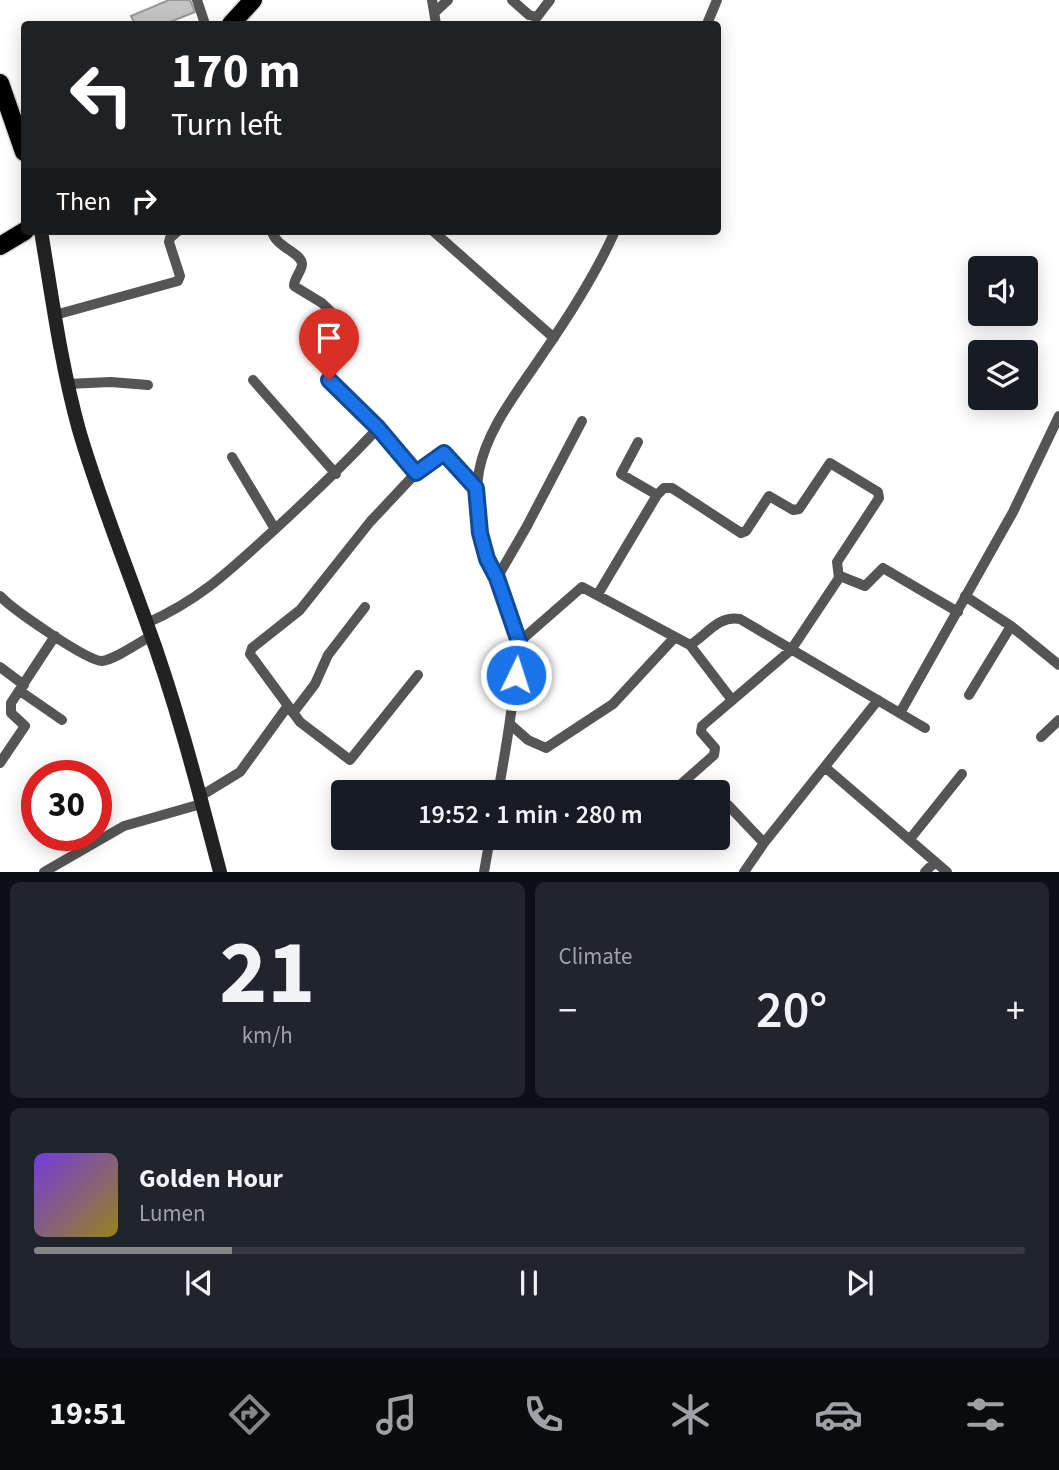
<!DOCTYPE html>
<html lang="en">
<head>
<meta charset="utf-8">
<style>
	:root { --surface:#171b24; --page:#20242c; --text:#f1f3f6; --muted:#9ea1a6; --line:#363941; --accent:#858687 }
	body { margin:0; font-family:"Source Sans 3",sans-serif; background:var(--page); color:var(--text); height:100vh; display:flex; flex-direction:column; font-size:26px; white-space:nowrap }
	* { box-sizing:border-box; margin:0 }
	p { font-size:23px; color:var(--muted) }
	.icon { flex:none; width:38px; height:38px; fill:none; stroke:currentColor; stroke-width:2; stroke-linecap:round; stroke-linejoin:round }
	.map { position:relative; height:872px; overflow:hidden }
	.details { display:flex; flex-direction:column; gap:10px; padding:10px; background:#0d0f14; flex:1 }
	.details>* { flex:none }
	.top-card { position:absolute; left:21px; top:21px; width:700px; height:214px; border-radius:7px; box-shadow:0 4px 18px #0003; background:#202124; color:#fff; overflow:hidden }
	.tools { position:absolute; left:968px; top:256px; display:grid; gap:14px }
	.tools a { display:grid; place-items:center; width:70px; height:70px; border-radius:7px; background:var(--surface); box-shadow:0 4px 18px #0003; font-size:35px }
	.speed { position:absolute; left:21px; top:760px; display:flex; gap:14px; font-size:35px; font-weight:700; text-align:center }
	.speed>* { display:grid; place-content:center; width:91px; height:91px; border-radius:50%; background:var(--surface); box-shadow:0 4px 18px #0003; line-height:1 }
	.speed .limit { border:10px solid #d22; background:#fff; color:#111 }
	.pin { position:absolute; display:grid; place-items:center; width:60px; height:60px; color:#fff; margin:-72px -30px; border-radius:50% 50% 50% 0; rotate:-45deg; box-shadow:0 0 7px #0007 }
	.pin .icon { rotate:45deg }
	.me { position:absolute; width:77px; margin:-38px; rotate:4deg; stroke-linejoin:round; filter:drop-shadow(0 0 5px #0008) }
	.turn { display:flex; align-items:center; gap:24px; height:147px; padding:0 35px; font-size:32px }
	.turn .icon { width:91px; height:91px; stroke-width:2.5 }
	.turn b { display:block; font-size:49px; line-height:60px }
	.then { display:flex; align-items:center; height:66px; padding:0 35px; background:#0003; gap:14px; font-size:26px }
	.big { font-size:52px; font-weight:600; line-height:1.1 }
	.details .card { flex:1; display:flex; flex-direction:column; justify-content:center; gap:10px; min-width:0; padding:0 24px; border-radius:10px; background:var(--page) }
	.details .dial { align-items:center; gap:0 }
	.dial b { font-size:91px; line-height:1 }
	.song { display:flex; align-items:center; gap:21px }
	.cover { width:84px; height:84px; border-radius:10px; background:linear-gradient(135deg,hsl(260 70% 55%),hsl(50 70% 35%)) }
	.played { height:7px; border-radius:4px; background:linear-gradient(90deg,var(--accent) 20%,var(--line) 20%) }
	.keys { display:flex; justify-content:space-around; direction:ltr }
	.heat { display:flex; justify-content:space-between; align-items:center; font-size:38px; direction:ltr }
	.details .tiles { flex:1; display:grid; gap:10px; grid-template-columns:1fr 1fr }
	.card:last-child { grid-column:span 2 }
	.trip { position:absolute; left:331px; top:780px; width:399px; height:70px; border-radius:7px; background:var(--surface); box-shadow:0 4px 18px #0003; font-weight:600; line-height:70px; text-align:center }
	.menu { display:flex; height:112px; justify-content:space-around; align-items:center; background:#090b0e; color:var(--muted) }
	.menu .icon { width:49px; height:49px }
	.menu .active { color:var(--accent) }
	.menu b { font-size:32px; color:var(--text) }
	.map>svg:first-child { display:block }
</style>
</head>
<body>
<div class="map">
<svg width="1059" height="872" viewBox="0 0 1059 872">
	<rect width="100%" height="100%" fill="#fff"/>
	<path fill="#c4c4c4" stroke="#999" stroke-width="2" d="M169,0H190L195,12L165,24H135L131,16Z"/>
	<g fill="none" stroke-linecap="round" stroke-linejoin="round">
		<g stroke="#dbdbdb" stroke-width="21">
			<path id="trunk" d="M231,24L253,0
				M0,83L24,152
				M0,246L25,231"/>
		</g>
		<path stroke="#555" stroke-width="10" d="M197,0L205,24
			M432,0L436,24
			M512,0L529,15L537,17L550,0
			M435,12L448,0
			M707,24L717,0
			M272,231C275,247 302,253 302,264C302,271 294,278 294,286L322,303L351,331V340L328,371L329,380L378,428L416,473L444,453L476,488
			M433,231L554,338
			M55,315L178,281L180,276L169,242L170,238L178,231
			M253,380L336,474
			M67,384L111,382L148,385
			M638,442L621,474L657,495
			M232,457L275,529
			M416,473L370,522L300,610L252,648L250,654L300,722L350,760L418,675
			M840,576L865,586L883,568L958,612
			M497,578L527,526L582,421
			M598,594L657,495L664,488H672L741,533L746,531L769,496L793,510L799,509L830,463L878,492L879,498L837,562L839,578L791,650L702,726L701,732L715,748L714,755L671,793
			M0,596C12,609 87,661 102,661C114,660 140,642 151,636
			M965,596L1011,626L1059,665
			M147,623C201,599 230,570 273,531C310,497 345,464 378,428
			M519,642L582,587L690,645C707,635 718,615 740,619L925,728
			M690,645L732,700
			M0,667L24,685
			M20,691L62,720
			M969,695L1011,626
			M293,713L315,684L328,655L365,607
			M900,713L1013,512L1059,416
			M511,725L528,740L546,748L613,704L675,637
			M1041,737L1059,720
			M0,763L25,726L11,713V703L55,636
			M826,768L947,872
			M498,793C505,754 512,716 515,677C517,666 520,651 518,640C506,579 466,540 479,471C487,428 519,390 542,355C569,316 596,274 615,231
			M199,797L240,772L287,707
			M728,805L764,843
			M910,839L962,774
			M617,840L619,838
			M44,872L124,826L201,804
			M484,872L490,838
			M744,872L764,843L878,700
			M925,872L935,862"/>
		<path stroke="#222" stroke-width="14" d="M41,231C52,297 61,365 79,430C98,495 123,557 146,621C176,702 198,788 220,872"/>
		<use href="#trunk" stroke="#000" stroke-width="18"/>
	</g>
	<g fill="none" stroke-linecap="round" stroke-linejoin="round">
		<g stroke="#114b97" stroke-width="18">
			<path id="route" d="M329,380L378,428L416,473L444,453L476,488L480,533L487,559L497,578L519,642L516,675"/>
		</g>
		<use href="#route" stroke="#1a73e8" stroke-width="12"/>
	</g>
</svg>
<div class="tools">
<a><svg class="icon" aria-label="sound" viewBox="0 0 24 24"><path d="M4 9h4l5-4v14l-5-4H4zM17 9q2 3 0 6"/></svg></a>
<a><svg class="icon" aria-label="layers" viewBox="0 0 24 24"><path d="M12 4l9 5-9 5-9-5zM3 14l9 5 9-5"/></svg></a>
</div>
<div class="speed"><div class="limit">30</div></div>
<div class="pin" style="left:329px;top:380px;background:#d93025"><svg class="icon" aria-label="arrive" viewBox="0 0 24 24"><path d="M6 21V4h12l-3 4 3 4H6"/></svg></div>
<svg class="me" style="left:516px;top:675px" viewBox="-20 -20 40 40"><circle r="17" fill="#1a73e8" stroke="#fff" stroke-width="3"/><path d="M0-11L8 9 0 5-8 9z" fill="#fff"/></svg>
<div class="trip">19:52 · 1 min · 280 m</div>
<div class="top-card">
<div class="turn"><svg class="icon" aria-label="left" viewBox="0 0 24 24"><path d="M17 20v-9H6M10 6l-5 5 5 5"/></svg><div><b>170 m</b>Turn left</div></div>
<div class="then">Then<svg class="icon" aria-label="right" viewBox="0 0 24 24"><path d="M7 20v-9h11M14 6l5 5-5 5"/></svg></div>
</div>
</div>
<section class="details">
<div class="tiles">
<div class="card dial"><b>21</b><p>km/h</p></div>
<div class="card"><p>Climate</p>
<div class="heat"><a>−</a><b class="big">20°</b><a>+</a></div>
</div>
<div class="card">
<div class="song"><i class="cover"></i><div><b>Golden Hour</b><p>Lumen</p></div></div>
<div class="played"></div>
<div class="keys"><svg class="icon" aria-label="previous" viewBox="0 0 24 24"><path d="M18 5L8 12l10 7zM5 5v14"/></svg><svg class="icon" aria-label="pause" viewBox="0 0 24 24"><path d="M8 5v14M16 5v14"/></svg><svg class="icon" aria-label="next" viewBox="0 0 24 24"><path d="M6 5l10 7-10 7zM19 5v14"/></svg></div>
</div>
</div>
</section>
<nav class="menu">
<b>19:51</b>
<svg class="icon active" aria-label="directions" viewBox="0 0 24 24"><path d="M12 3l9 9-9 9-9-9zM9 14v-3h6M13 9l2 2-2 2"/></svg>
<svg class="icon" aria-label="music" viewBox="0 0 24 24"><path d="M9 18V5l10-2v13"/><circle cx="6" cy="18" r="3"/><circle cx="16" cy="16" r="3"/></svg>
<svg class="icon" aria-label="phone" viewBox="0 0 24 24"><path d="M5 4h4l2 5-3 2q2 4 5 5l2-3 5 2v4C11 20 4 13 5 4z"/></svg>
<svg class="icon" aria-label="climate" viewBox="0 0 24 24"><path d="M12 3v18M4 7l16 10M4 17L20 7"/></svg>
<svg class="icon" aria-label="car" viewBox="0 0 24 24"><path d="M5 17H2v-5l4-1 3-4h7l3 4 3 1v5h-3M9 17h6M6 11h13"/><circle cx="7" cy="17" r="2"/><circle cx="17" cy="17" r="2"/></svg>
<svg class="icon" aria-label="filters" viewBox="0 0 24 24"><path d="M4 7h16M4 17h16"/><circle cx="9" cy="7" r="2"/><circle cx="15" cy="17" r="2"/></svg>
</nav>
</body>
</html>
